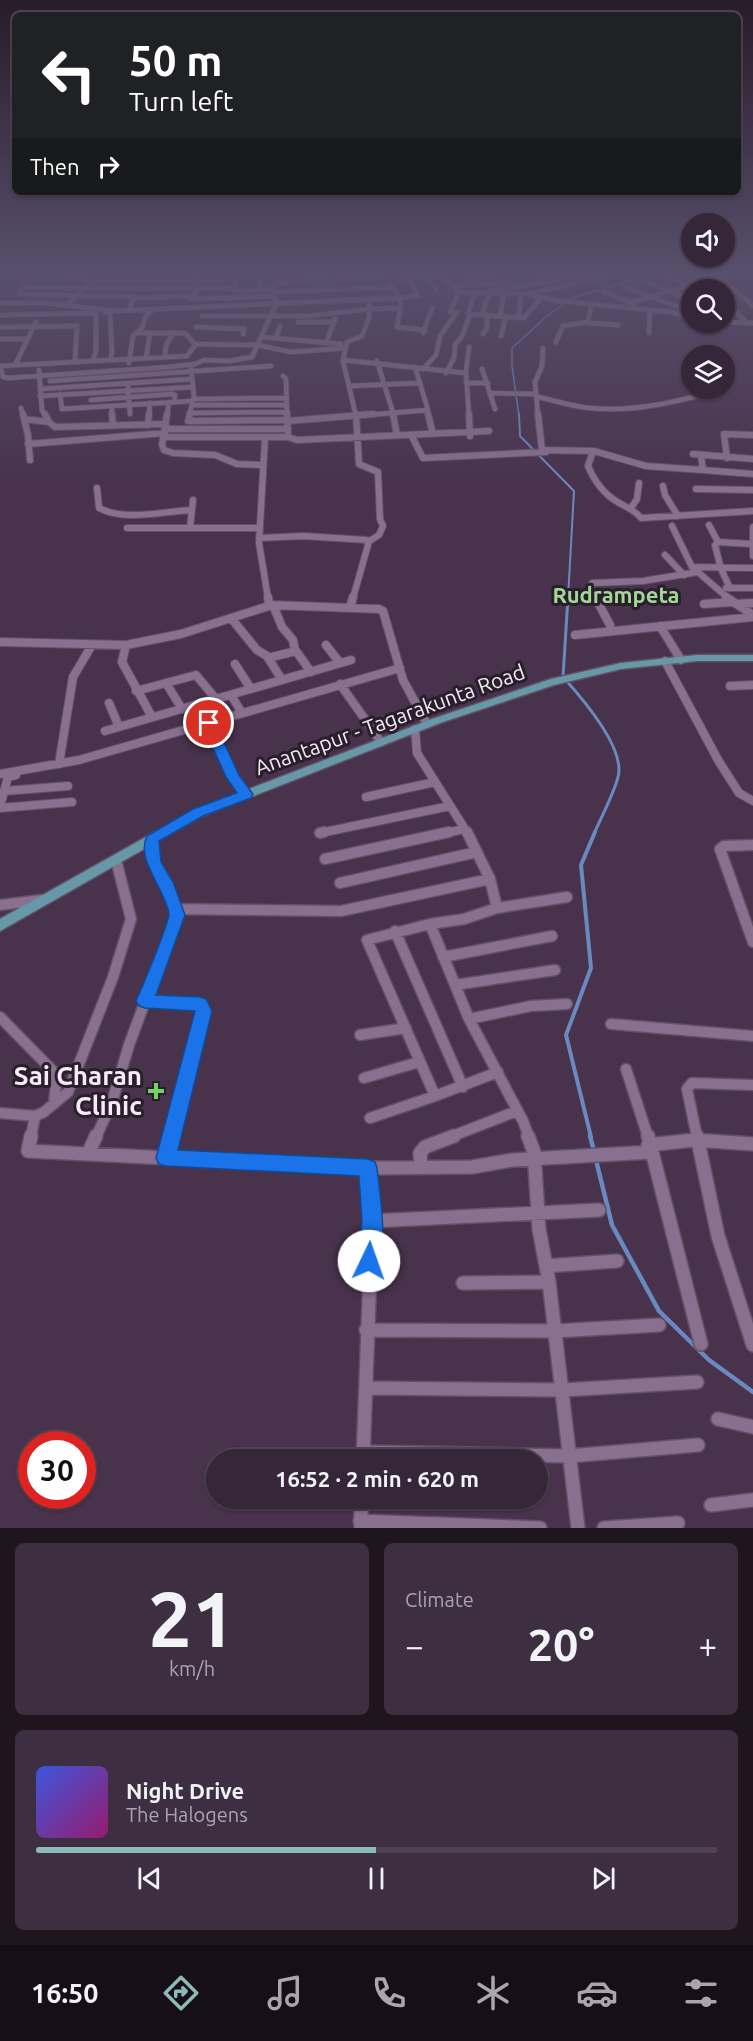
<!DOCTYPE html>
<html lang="en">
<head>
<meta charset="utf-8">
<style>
	:root { --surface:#362639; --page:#3d2e41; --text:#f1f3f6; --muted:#aaa5ae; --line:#504353; --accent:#8bbbb9 }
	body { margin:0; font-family:Ubuntu,sans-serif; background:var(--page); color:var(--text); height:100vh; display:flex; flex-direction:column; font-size:22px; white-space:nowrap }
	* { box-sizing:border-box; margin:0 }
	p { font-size:20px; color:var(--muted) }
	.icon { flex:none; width:33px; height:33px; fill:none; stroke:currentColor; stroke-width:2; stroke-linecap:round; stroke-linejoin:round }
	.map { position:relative; height:1528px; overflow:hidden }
	.sheet { display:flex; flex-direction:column; gap:15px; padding:15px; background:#1e151f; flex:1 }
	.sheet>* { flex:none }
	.top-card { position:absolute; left:12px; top:12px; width:729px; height:183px; border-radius:9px; box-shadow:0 2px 4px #0004,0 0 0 2px var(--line); background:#202124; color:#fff; overflow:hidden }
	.tools { position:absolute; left:681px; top:213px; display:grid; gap:12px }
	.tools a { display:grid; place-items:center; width:54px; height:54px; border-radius:50%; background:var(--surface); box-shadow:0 2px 4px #0004,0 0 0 2px var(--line); font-size:30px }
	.speed { position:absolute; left:18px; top:1431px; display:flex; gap:12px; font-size:30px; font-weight:700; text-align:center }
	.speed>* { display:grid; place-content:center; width:78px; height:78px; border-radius:50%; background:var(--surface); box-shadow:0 2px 4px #0004,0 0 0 2px var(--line); line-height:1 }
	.speed .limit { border:9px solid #d22; background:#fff; color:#111 }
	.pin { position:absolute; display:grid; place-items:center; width:51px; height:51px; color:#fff; margin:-26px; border:3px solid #fff; border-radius:50%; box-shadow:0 2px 6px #0007 }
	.me { position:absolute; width:66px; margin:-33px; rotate:3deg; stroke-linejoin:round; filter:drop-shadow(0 0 4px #0008) }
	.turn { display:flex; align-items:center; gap:21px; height:126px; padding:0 18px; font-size:27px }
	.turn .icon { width:78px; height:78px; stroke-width:2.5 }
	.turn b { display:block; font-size:42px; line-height:51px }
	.then { display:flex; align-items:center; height:57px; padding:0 18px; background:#0003; gap:12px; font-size:22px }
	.big { font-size:45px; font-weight:600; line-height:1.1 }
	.sheet .widget { flex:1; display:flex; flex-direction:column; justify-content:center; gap:9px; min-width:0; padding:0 21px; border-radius:9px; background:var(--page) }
	.sheet .dial { align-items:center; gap:0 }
	.dial b { font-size:78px; line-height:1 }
	.song { display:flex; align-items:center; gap:18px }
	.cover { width:72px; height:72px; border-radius:9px; background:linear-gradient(135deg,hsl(230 70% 55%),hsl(320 70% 35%)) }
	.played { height:6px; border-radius:3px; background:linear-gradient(90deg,var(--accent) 50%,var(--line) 50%) }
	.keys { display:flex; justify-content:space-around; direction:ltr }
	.heat { display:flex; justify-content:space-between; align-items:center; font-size:33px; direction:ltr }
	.sheet .tiles { flex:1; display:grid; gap:15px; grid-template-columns:1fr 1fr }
	.widget:last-child { grid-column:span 2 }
	.trip { position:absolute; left:206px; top:1449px; width:342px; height:60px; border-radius:30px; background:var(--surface); box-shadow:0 2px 4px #0004,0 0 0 2px var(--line); font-weight:600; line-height:60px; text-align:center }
	.tabs { display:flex; height:96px; justify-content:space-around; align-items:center; background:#160f17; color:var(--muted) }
	.tabs .icon { width:42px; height:42px }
	.tabs .on { color:var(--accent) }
	.tabs b { font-size:27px; color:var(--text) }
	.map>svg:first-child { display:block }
</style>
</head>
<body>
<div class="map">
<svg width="753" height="1528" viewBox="0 0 753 1528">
	<rect width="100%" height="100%" fill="#48324c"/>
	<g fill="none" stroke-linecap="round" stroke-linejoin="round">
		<path stroke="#6989c0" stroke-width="1.5" d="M519,416L512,366V348L547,316L572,298L653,274"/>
		<path stroke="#6989c0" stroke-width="2" d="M519,414L520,436L574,491L568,598"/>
		<path stroke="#6989c0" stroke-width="3" d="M568,597L563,677C582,698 626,748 618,777C613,796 602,815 594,834"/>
		<path stroke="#6989c0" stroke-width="4" d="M591,1137L566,1035L591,968L581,865L595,832"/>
		<path stroke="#6989c0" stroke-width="4.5" d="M590,1136L594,1151
			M596,1160L612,1225L659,1311L709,1360L753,1392"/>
		<g stroke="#625066" stroke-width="6">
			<path id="street-far4" d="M65,274L66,277L94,280
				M236,274L235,291L274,289
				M424,274L436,289
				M465,274L442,276L459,292L528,294L559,301L672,312L692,319
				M465,274L469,280L516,274
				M659,274L700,290
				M693,274L734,289L753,306
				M408,278L418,296L399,298L401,306L397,327L425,330
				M339,279L385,276
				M537,279L563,274
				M643,281L692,300
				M260,286L262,274
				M453,286L512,283
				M623,286L686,310
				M22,288H234
				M21,290L26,274
				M274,292L392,287
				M475,292L468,314L524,318L541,298
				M604,292L634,304
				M19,294L136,297
				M528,294L616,274
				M190,299L275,296
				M724,300L747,323
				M631,302L734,274
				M0,303H45L116,311L397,298L399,297L389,280L442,276L441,274
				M66,305L94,280L221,281
				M591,305L588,323L618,325
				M370,309L401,308
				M646,309L650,310L649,333
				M128,311L134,298L194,296L199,274
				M105,312L110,311L112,353L110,360
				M457,313L450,312L459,292
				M0,315L93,313
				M482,315L490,291L593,274
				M202,316H308L370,309
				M500,316L504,293
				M514,317L519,314L521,294
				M298,322H334
				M724,322L753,323
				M0,327L77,326L75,362
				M196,327L244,329L243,334
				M137,333H185L195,344L258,345L291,352L346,348
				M423,333L432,308
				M483,334L487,327V315
				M501,336L506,316
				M261,337L341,344
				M276,338L280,326
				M0,339H27
				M327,341L335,319
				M556,342L563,326L587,322
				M165,357L166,346L173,333
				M146,358L150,333
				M343,360L466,373
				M93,361L96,350V313
				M377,361L394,416
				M129,363L133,336L142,328L146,316L153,310
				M15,365L36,322
				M0,366L3,377L8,378L169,367L195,364L204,360L229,361L252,357L276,304L274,284L346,274
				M0,366L187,356L196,344
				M423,369L436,355L440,336L456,313
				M482,369L495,409
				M39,370L42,410L45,416
				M446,373L454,358L455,345L462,336L470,315
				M283,376L286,379L287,416
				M50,381L271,366
				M466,383H488
				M128,385L130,414
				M349,386L419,383
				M40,389L192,379
				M490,393L536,394
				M60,394L62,409L193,401
				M40,396L193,387
				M539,397C555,401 572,406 589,408C637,413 684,400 730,387
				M193,399L287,398
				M91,400L172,394L175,395L174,402
				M193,405H287
				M112,406V416
				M21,408L23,416
				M427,410L428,416
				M189,413L288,412
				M149,416L150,403
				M167,416L169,402
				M189,416L194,397L191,368
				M354,416L428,410L415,367
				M356,416L343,361L347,342L362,336L369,318V300
				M469,416L466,372L469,347
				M538,416L535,382L542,366L543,348"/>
		</g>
		<g stroke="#625066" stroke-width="8">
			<path id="street-far3" d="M23,414L28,435L30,460
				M45,414L49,422
				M112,414L113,426
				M167,414L162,445L164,450L173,453L215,455L237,464L262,465
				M190,414L188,421L288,420
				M356,414L359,464L378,472L380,519L383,526L379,535L368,542
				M393,414L397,435
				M428,414L433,434
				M469,414L470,436
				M538,414L542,450L594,451L646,466L703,470
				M24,419L49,422L55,427L166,424
				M288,421L373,414
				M148,425L149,414
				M165,429H288
				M411,435L423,458L546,452
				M164,437H288L287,414
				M288,437L297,440L489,431
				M265,438L259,543L268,598
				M28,444L165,433
				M593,451L588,466C594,480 603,493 616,501C625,507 634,509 641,518L753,511
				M693,454L753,459
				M701,456L703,470L753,474
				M727,458L724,434L753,435
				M663,486L665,495L678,516
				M97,488L99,508C126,522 163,511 192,510
				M696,489L753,490
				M631,508L637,499L639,483
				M709,525L718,542L752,544
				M672,526L692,567L728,598
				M753,527V556
				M127,528H260
				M190,528L193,500
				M259,538L303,536L367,540L368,545L353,598
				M718,542L715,545L721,569L730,588
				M665,555L684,575
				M692,567L753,568
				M726,588H753
				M596,598L590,588L592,583L643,581L698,572"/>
		</g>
		<g stroke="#625066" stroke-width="10">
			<path id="street-far2" d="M268,597L269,605
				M595,597L610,625
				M726,597L753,615
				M704,604L732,602
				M736,604L753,603
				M273,605L282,627L293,640L295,651
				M350,608L353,597
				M231,618L257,650L267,656L282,680
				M660,626L681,660
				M575,635L753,617
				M0,642L126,645L181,634L272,605L379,609L383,611L403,680L427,724
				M126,645L122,662L152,717
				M326,645L340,663
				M268,658L296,651L311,672
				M665,661L718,760L739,793L753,801
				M235,664L251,689
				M166,683L182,709
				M340,684L381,742
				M730,686L753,685
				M136,691L196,675L216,699
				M231,695L242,713
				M109,703L119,727
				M209,723L233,776L246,794
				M415,729L417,753L468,834
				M105,731L351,660
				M59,764L73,677L92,645
				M0,774L79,760L400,668
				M4,791L68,786
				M366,797L435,782
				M0,806L8,777L16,775
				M0,808L72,802
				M320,833L450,806
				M442,834L464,829"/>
		</g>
		<g stroke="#625066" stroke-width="13">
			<path id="street-far1" d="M467,832L490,879L497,908L464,919L430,924L469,1019L523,1121L529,1137
				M320,833L324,832
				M753,845L724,846L720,849L753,942
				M325,859L449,832
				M340,883L477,852
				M0,905L41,900
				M497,908L567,897
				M175,909L341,911L490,879
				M430,924L367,940L435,1096L498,1072
				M395,931L463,1087
				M443,957L552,936
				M455,985L555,970
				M145,1001L200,1004L203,1008L171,1137
				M0,1017L52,1070L56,1083L54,1104
				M469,1019L531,1006L567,1004
				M611,1024L753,1036
				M360,1035L406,1028
				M626,1069L648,1137
				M364,1078L419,1062
				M0,1113L35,1116L31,1137
				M35,1116L44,1112L68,1092L113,977L131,919L116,860
				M370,1118L435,1096
				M96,1137L112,1102L129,1045L177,915L165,882L154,863L152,839
				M450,1137L517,1111
				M697,1137L687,1089L692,1083L753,1085"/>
		</g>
		<g stroke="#625066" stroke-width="16">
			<path id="street" d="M31,1136L28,1151L368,1168L472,1167L512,1160L651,1152
				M528,1136L534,1152L539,1229L549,1282L578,1528
				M648,1136L701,1344
				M697,1136L718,1236L753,1345
				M648,1145L694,1140L753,1144
				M88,1154L96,1136
				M166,1157L171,1136
				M421,1166L420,1153L425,1147L454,1136
				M372,1221L599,1210
				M546,1266L617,1261
				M463,1283L549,1282
				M366,1330L555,1331L659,1325
				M366,1388L563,1390L697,1382
				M718,1419L753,1427
				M363,1452L569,1456L698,1445
				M363,1460L372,1221L368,1168
				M361,1498V1528
				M711,1505L753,1500
				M360,1521L540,1528
				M604,1528L678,1523"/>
		</g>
		<g stroke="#625066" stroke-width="3">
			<path id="primary" d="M697,655H753V661H697L621,669L554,685L440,723L202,816L0,931V919L194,810L432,719L551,679L621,663Z"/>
		</g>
		<use href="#street-far4" stroke="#89708e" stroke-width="4.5"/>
		<use href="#street-far3" stroke="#89708e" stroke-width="6"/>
		<use href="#street-far2" stroke="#89708e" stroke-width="8"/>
		<use href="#street-far1" stroke="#89708e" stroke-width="10"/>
		<use href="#street" stroke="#89708e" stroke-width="13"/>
		<use href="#primary" fill="#6698a8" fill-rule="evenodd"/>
	</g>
	<linearGradient id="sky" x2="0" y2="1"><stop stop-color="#281c2a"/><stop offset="0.56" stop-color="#584f6c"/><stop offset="1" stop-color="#584f6c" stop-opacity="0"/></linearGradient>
	<rect width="753" height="487" fill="url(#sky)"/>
	<path fill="#1a73e8" stroke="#114b97" stroke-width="1.5" d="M209,719L215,723L239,775L253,794L251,798L203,816L159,841L161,862L173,882L185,915L156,995L200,997L206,999L212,1011L178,1150L368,1159L375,1162L377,1168C380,1196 388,1242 377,1268L369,1271L362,1268L359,1261L362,1221L359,1176L166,1166L159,1164L156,1158L195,1011L145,1008L139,1006L136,1001C142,988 169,923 169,914C166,890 135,859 147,836L193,809L237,793L226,777L202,723Z"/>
	<path fill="#70d35f" stroke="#291f2a" stroke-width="2" d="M153 1082h6v6h6v6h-6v6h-6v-6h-6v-6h6z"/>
	<g text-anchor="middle" stroke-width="6" stroke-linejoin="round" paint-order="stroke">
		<g font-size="21" fill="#f7e9fa" stroke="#291f2a">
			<text transform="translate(390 720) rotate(-20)" y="7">Anantapur - Tagarakunta Road</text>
		</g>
		<g font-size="22" font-weight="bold" fill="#a2d799" stroke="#291f2a">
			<text x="616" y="603">Rudrampeta</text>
		</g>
		<g font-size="26" font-weight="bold" fill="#f7e9fa" stroke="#291f2a" text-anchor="end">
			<text x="142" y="1085">Sai Charan<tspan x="142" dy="30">Clinic</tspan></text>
		</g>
	</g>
</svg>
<div class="tools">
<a><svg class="icon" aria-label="sound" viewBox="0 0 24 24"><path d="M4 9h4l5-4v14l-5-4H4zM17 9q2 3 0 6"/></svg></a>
<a><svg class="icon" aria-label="search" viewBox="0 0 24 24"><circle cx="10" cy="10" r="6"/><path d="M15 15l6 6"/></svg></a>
<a><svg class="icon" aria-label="layers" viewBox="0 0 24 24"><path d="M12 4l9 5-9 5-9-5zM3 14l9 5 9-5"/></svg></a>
</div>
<div class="speed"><div class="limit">30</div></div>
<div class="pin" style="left:209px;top:723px;background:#d93025"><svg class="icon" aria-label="arrive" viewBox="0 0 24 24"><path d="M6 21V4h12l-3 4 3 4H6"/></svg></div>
<svg class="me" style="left:369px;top:1261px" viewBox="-20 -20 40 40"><circle r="19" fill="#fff"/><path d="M0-13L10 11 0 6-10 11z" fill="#1a73e8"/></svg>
<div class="trip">16:52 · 2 min · 620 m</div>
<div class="top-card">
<div class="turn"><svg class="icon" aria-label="left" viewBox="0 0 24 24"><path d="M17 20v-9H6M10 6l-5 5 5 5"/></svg><div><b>50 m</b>Turn left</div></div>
<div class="then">Then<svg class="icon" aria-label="right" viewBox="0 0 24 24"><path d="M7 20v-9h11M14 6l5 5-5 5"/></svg></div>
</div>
</div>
<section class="sheet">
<div class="tiles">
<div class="widget dial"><b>21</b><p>km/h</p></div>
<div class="widget"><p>Climate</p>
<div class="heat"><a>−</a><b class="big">20°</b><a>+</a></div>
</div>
<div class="widget">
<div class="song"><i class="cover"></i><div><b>Night Drive</b><p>The Halogens</p></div></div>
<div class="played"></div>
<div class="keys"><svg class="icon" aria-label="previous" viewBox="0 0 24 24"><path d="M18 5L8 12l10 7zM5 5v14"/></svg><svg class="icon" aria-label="pause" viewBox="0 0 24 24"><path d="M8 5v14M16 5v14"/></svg><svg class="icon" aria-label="next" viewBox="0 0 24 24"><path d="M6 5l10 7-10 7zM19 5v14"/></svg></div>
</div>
</div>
</section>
<nav class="tabs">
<b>16:50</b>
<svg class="icon on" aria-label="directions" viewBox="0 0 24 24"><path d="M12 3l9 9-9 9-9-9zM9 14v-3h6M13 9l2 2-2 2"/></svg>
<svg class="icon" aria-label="music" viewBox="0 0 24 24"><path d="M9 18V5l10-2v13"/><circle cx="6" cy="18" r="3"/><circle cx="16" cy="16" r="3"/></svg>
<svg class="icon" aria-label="phone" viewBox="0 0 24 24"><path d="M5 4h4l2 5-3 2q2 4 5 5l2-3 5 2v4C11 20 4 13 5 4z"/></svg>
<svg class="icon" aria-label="climate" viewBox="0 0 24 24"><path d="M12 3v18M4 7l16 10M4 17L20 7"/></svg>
<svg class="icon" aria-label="car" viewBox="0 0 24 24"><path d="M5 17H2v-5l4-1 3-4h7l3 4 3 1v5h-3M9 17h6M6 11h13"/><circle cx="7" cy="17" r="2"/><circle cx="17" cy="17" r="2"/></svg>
<svg class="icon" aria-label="filters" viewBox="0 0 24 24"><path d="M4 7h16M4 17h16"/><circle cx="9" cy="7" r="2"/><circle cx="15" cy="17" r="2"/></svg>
</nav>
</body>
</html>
